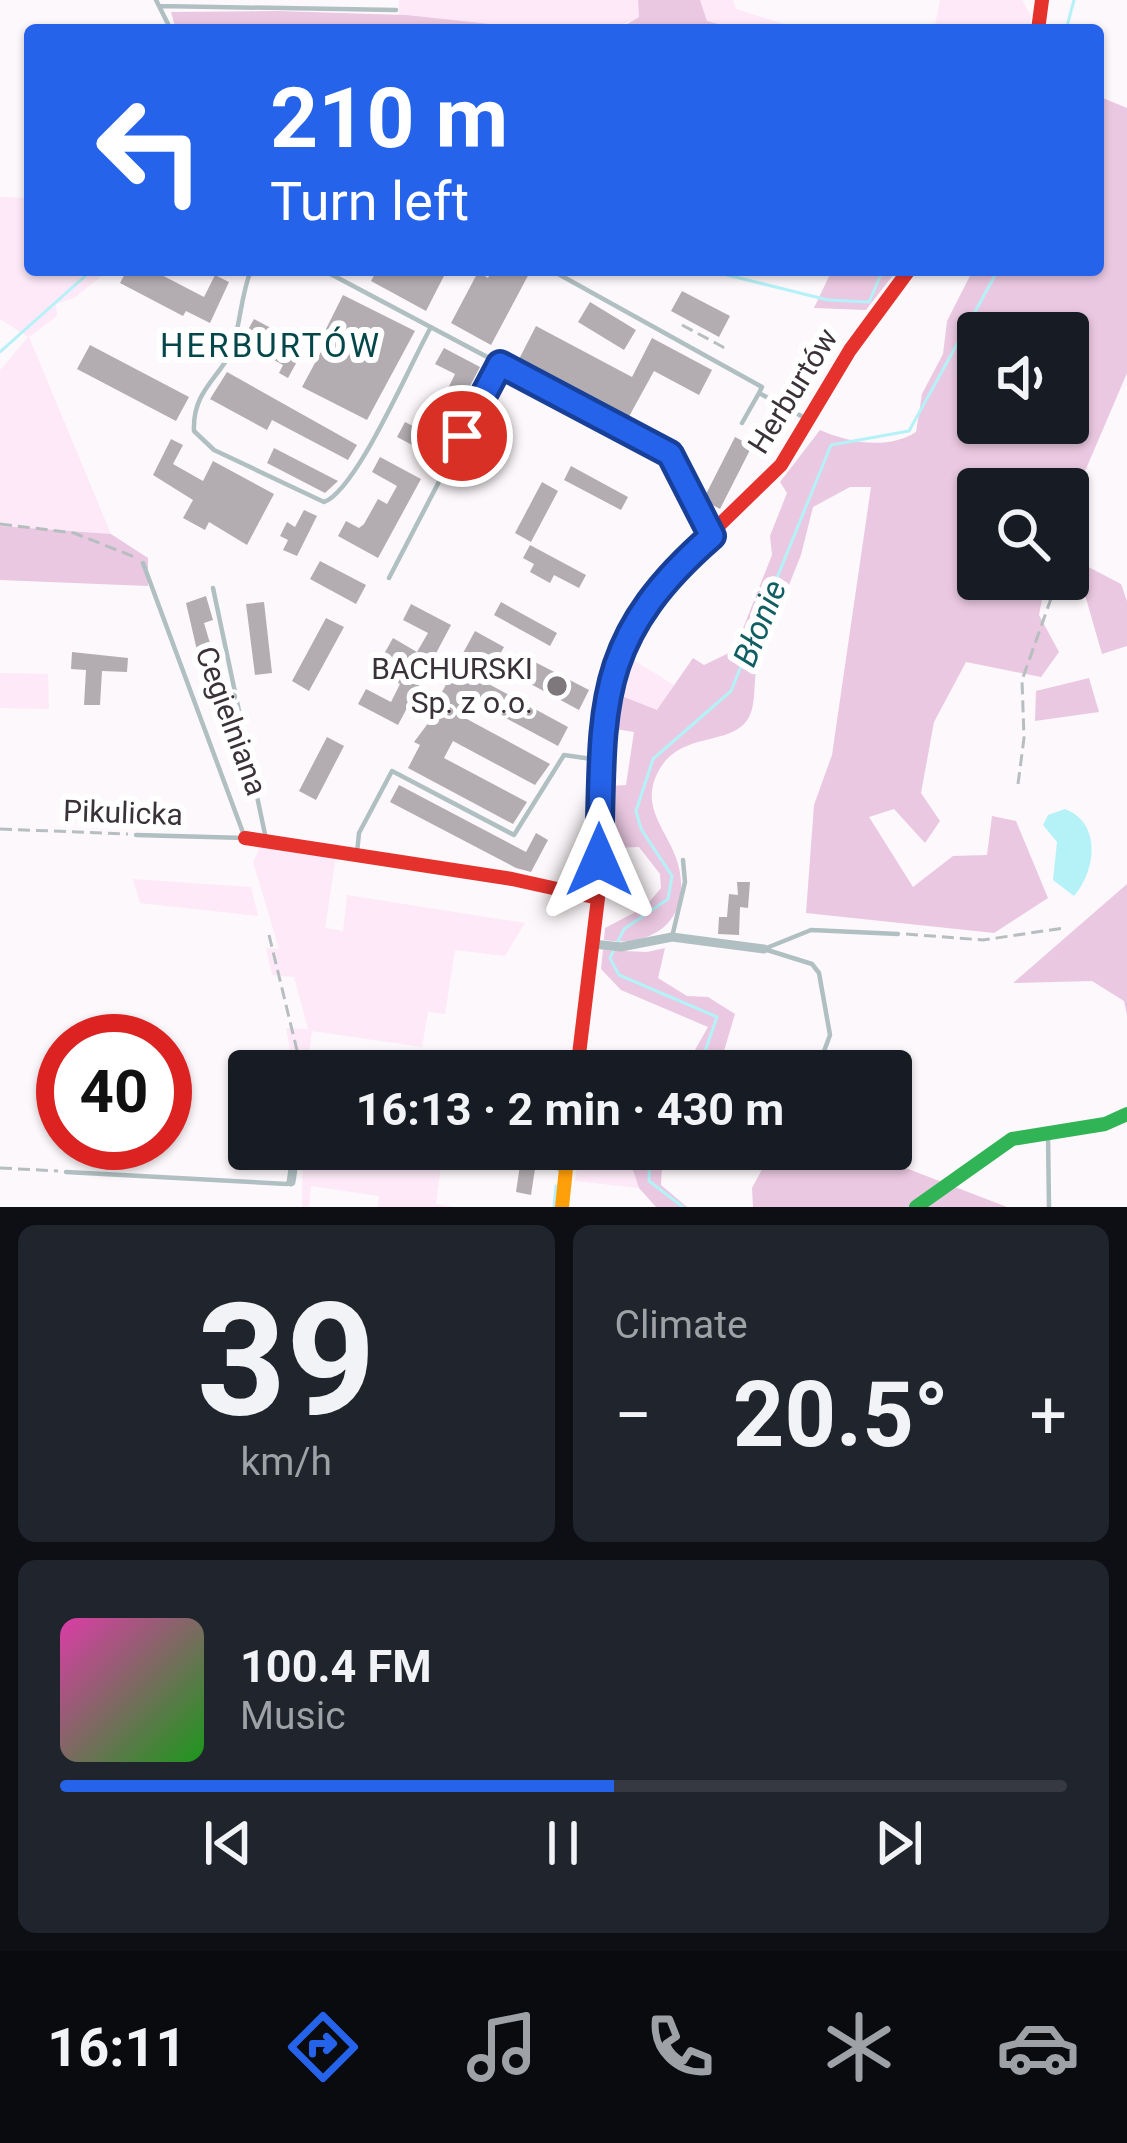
<!DOCTYPE html>
<html lang="en">
<head>
<meta charset="utf-8">
<style>
	:root { --surface:#171b24; --page:#20242c; --text:#f1f3f6; --muted:#9ea1a6; --line:#363941; --accent:#2563eb }
	body { margin:0; font-family:Roboto,sans-serif; background:var(--page); color:var(--text); height:100vh; display:flex; flex-direction:column; font-size:45px; white-space:nowrap }
	* { box-sizing:border-box; margin:0 }
	p { font-size:39px; color:var(--muted) }
	.icon { flex:none; width:66px; height:66px; fill:none; stroke:currentColor; stroke-width:2; stroke-linecap:round; stroke-linejoin:round }
	.map { position:relative; height:1207px; overflow:hidden }
	.side { display:flex; flex-direction:column; gap:18px; padding:18px; background:#0d0f14; flex:1 }
	.side>* { flex:none }
	.hud { position:absolute; left:24px; top:24px; width:1080px; height:252px; border-radius:12px; box-shadow:0 3px 9px #0004; background:#2563eb; color:#fff; overflow:hidden }
	.fabs { position:absolute; left:957px; top:312px; display:grid; gap:24px }
	.fabs a { display:grid; place-items:center; width:132px; height:132px; border-radius:12px; background:var(--surface); box-shadow:0 3px 9px #0004; font-size:60px }
	.speed { position:absolute; left:36px; top:1014px; display:flex; gap:24px; font-size:60px; font-weight:700; text-align:center }
	.speed>* { display:grid; place-content:center; width:156px; height:156px; border-radius:50%; background:var(--surface); box-shadow:0 3px 9px #0004; line-height:1 }
	.speed .limit { border:18px solid #d22; background:#fff; color:#111 }
	.pin { position:absolute; display:grid; place-items:center; width:102px; height:102px; color:#fff; margin:-51px; border:6px solid #fff; border-radius:50%; box-shadow:0 3px 12px #0007 }
	.me { position:absolute; width:132px; margin:-66px; rotate:0deg; stroke-linejoin:round; filter:drop-shadow(0 0 9px #0008) }
	.turn { display:flex; align-items:center; gap:42px; height:252px; padding:0 48px; font-size:54px }
	.turn .icon { width:156px; height:156px; stroke-width:2.5 }
	.turn b { display:block; font-size:84px; line-height:102px }
	.big { font-size:90px; font-weight:700; line-height:1.1 }
	.side .tile { flex:1; display:flex; flex-direction:column; justify-content:center; gap:18px; min-width:0; padding:0 42px; border-radius:18px; background:var(--page) }
	.side .dial { align-items:center; gap:0 }
	.dial b { font-size:156px; line-height:1 }
	.song { display:flex; align-items:center; gap:36px }
	.cover { width:144px; height:144px; border-radius:18px; background:linear-gradient(135deg,hsl(320 70% 55%),hsl(120 70% 35%)) }
	.played { height:12px; border-radius:6px; background:linear-gradient(90deg,var(--accent) 55%,var(--line) 55%) }
	.keys { display:flex; justify-content:space-around; direction:ltr }
	.heat { display:flex; justify-content:space-between; align-items:center; font-size:66px; direction:ltr }
	.side .tiles { flex:1; display:grid; gap:18px; grid-template-columns:1fr 1fr }
	.tile:last-child { grid-column:span 2 }
	.trip { position:absolute; left:228px; top:1050px; width:684px; height:120px; border-radius:12px; background:var(--surface); box-shadow:0 3px 9px #0004; font-weight:700; line-height:120px; text-align:center }
	.dock { display:flex; height:192px; justify-content:space-around; align-items:center; background:#090b0e; color:var(--muted) }
	.dock .icon { width:84px; height:84px }
	.dock .active { color:var(--accent) }
	.dock b { font-size:54px; color:var(--text) }
	.map>svg:first-child { display:block }
</style>
</head>
<body>
<div class="map">
<svg width="1127" height="1207" viewBox="0 0 1127 1207">
	<rect width="100%" height="100%" fill="#fdf8fb"/>
	<path fill="#fde9f7" d="M399,0H638L639,17C589,46 460,20 399,15Z
		M700,0H733L736,9L803,30H741L707,21Z
		M940,0H1022L1031,16L1030,30H934Z
		M0,197L30,198V270H109L74,298L56,304L57,316L29,337L111,534L0,526V370L28,337L0,319Z
		M630,658L674,685L657,711L619,695Z
		M0,673L48,674L49,709L0,708Z
		M261,845L336,856L325,928L343,931L347,895L525,923L505,956L455,950L445,1014L428,1012L422,1047L312,1031L307,1071H294L286,1028L308,1029L294,977L272,975L266,948L279,949L253,862Z
		M133,879L251,887L258,916L140,903Z
		M303,1149H377L442,1158L436,1204L454,1207H378L379,1196L311,1186L309,1207H302Z
		M579,1153L630,1161L639,1188L575,1181Z"/>
	<path fill="#eac8e1" fill-rule="evenodd" d="M638,0H700L707,21L741,30H617L639,17Z
		M277,11L406,15L546,30H176L171,12Z
		M1098,96L1127,108V373L1068,511V489H978V579H1046L1039,615L1059,652L1041,677L966,662L934,722L921,793L940,821L925,843L894,809L869,817L913,887L953,856L987,855L992,816L1016,821L1048,898L994,933L806,913L814,805L832,755L871,487H850L813,507L801,555L760,657L736,646L772,555L770,536L787,493L780,482L820,430C850,443 888,450 916,432L922,394L943,354L947,321L973,270H1098ZM978,333H1068V423H978Z
		M832,270H897L866,310L814,308Z
		M0,526L111,534L148,558V586L0,580Z
		M1075,560L1121,584L1127,601V646L1102,654Z
		M733,651L758,663C753,679 756,694 752,709C741,751 682,726 658,772C638,810 672,834 679,868C691,921 652,948 604,940L605,928L645,907L661,888L660,874L639,847L610,848L608,786L626,785L634,732L610,728L619,695L657,710L693,658L704,665Z
		M1089,678L1099,712L1035,721L1036,691Z
		M1127,884V1015L1124,1001L1092,981L1013,983Z
		M665,948L658,978L687,996L708,997L735,1014L718,1071H683L708,1027L621,990L601,969L603,950L647,952Z
		M891,1124L906,1128L890,1162L1007,1207H753L752,1188L773,1149H891Z
		M637,1149H663L661,1185L687,1207H656L639,1188L630,1161Z"/>
	<path fill="#b4f2f7" d="M1065,809C1102,823 1096,871 1074,896L1053,880L1057,842L1043,825L1048,815Z"/>
	<g fill="none" stroke-linecap="round" stroke-linejoin="round">
		<path stroke="#b4f2f7" stroke-width="3" d="M1066,30L1074,0
			M707,270L828,300L869,302L883,270
			M0,352L92,270
			M698,1071L717,1017L619,975L610,958L624,929L668,899L672,876L641,829L636,811L653,759L731,691L831,445L909,431L998,270
			M650,1149L649,1181L683,1207
			M558,1170L560,1149
			M554,1207L556,1186"/>
	</g>
	<path fill="#b3adb1" d="M127,270H152L204,297L215,275L229,282L210,323L186,311L183,316L120,283Z
		M377,270H447L426,311L371,281Z
		M492,270H531L491,345L451,323L478,272L488,278Z
		M682,291L730,316L719,337L671,311Z
		M343,295L415,331L367,420L302,387L330,335L325,331Z
		M590,302L636,330L624,350L578,322Z
		M254,319L295,341L289,351L300,356L288,378L279,373L283,365L241,342Z
		M536,326L632,377L652,338L712,370L699,395L654,371L626,422L517,363Z
		M90,345L189,397L176,421L77,369Z
		M444,348L480,367L433,456L397,437L405,422L425,432L434,416L425,412L436,392L444,397L455,374L435,364Z
		M806,353L819,360L796,404L782,397Z
		M227,372L357,445L348,460L272,420L267,430L210,399Z
		M735,437L752,446L720,509L703,500Z
		M171,439L183,445L173,464L203,481L213,461L274,494L247,545L209,522L205,530L183,518L193,500L153,475Z
		M274,448L338,481L325,493L267,463Z
		M380,457L421,479L378,558L338,536L346,521L359,528L364,524L378,499L387,504L397,486L372,472Z
		M571,466L628,497L621,510L564,480Z
		M542,482L558,491L531,542L515,533Z
		M304,510L317,516L297,556L283,550L288,540L280,536L287,522L295,527Z
		M530,545L586,575L579,588L554,575L550,583L530,572L534,564L523,558Z
		M320,561L366,585L356,604L310,579Z
		M206,596L213,620L204,623L217,667L202,672L186,603Z
		M264,602L272,673L255,675L246,604Z
		M501,602L557,633L550,646L494,615Z
		M411,604L451,625L398,725L358,704L366,689L391,702L400,684L375,670L393,638L417,652L428,633L403,620Z
		M326,618L344,627L309,691L292,681Z
		M475,631L504,647L485,682L568,727L558,746L474,701L465,718L550,764L535,785L453,741L444,758L527,802L513,824L408,768L420,745L414,742L441,706L436,703Z
		M72,652L128,658L127,672L102,671L100,705H84L86,670L71,669Z
		M535,662L589,690L579,710L525,681Z
		M327,737L344,746L316,800L299,791Z
		M399,785L526,852L536,833L548,840L531,872L516,868L390,802Z
		M737,882H750L748,908L740,907L739,935L718,934L719,917H727L729,894L738,895Z
		M469,1149H538L531,1195L516,1192L520,1165L469,1154Z"/>
	<g fill="none" stroke-linecap="round" stroke-linejoin="round">
		<path stroke="#b6bec0" stroke-width="3" stroke-dasharray="12 6" stroke-linecap="butt" d="M682,325L723,347L720,353
			M0,524L74,533L137,558
			M1068,556L1075,538
			M1018,784L1024,738L1022,680L1058,579
			M0,829L128,834
			M906,934L983,940L1064,928
			M269,935L302,1071
			M0,1168L58,1171"/>
		<path stroke="#b0bfc1" stroke-width="4.5" d="M156,0L171,30
			M159,6L396,10
			M251,270C241,295 241,320 233,345C224,376 192,388 194,431L214,450L324,502C357,490 410,364 431,327
			M323,270L670,454L709,531
			M551,270L762,387L759,393L805,418
			M742,423L759,393
			M389,578L500,364
			M213,588L266,839
			M136,835L245,838L143,563
			M357,853L359,833L392,771L514,835L564,755L599,760
			M672,937L685,882L683,860
			M764,949L812,964L819,973L830,1035L820,1062
			M764,949L811,930L898,934
			M1048,1135L1049,1207
			M66,1172L287,1184"/>
		<path stroke="#b0bfc1" stroke-width="9" d="M593,944L621,947L672,937L764,949
			M291,1182L296,1149"/>
		<path stroke="#30b455" stroke-width="14" d="M916,1207L1012,1139L1105,1124L1127,1114"/>
		<path stroke="#ff9f0a" stroke-width="14" d="M562,1207L568,1149"/>
		<path stroke="#e5322d" stroke-width="14" d="M1038,30L1042,0
			M245,838L512,879L598,898
			M577,1071L598,898L600,737L632,625L671,572L781,465L850,350L909,270"/>
	</g>
	<g fill="none" stroke-linecap="round" stroke-linejoin="round">
		<g stroke="#184099" stroke-width="30">
			<path id="route" d="M462,436L500,364L670,454L712,536C590,642 604,712 599,860"/>
		</g>
		<use href="#route" stroke="#2563eb" stroke-width="21"/>
	</g>
	<circle fill="#7e777c" stroke="#fff" stroke-width="4.5" cx="557" cy="686" r="12"/>
	<g text-anchor="middle" stroke-width="12" stroke-linejoin="round" paint-order="stroke">
		<g font-size="30" fill="#3a3238" stroke="#fff">
			<text transform="translate(793 391) rotate(-58)" y="10">Herburtów</text>
			<text transform="translate(231 721) rotate(70)" y="10">Cegielniana</text>
			<text transform="translate(123 813) rotate(2)" y="10">Pikulicka</text>
		</g>
		<g font-size="30" fill="#3a3238" stroke="#fff" text-anchor="end">
			<text x="533" y="679">BACHURSKI<tspan x="533" dy="34">Sp. z o.o.</tspan></text>
		</g>
		<g font-size="33" letter-spacing="3" fill="#04474a" stroke="#fff">
			<text x="271" y="357">HERBURTÓW</text>
		</g>
		<g font-size="33" font-style="italic" fill="#105f63" stroke="#fff">
			<text transform="translate(759 623) rotate(-68)" y="12">Błonie</text>
		</g>
	</g>
</svg>
<div class="fabs">
<a><svg class="icon" aria-label="sound" viewBox="0 0 24 24"><path d="M4 9h4l5-4v14l-5-4H4zM17 9q2 3 0 6"/></svg></a>
<a><svg class="icon" aria-label="search" viewBox="0 0 24 24"><circle cx="10" cy="10" r="6"/><path d="M15 15l6 6"/></svg></a>
</div>
<div class="speed"><div class="limit">40</div></div>
<div class="pin" style="left:462px;top:436px;background:#d93025"><svg class="icon" aria-label="arrive" viewBox="0 0 24 24"><path d="M6 21V4h12l-3 4 3 4H6"/></svg></div>
<svg class="me" style="left:599px;top:860px" viewBox="-20 -20 40 40"><path d="M0-17L14 15 0 8-14 15z" fill="#2563eb" stroke="#fff" stroke-width="4"/></svg>
<div class="trip">16:13 · 2 min · 430 m</div>
<div class="hud">
<div class="turn"><svg class="icon" aria-label="left" viewBox="0 0 24 24"><path d="M17 20v-9H6M10 6l-5 5 5 5"/></svg><div><b>210 m</b>Turn left</div></div>
</div>
</div>
<section class="side">
<div class="tiles">
<div class="tile dial"><b>39</b><p>km/h</p></div>
<div class="tile"><p>Climate</p>
<div class="heat"><a>−</a><b class="big">20.5°</b><a>+</a></div>
</div>
<div class="tile">
<div class="song"><i class="cover"></i><div><b>100.4 FM</b><p>Music</p></div></div>
<div class="played"></div>
<div class="keys"><svg class="icon" aria-label="previous" viewBox="0 0 24 24"><path d="M18 5L8 12l10 7zM5 5v14"/></svg><svg class="icon" aria-label="pause" viewBox="0 0 24 24"><path d="M8 5v14M16 5v14"/></svg><svg class="icon" aria-label="next" viewBox="0 0 24 24"><path d="M6 5l10 7-10 7zM19 5v14"/></svg></div>
</div>
</div>
</section>
<nav class="dock">
<b>16:11</b>
<svg class="icon active" aria-label="directions" viewBox="0 0 24 24"><path d="M12 3l9 9-9 9-9-9zM9 14v-3h6M13 9l2 2-2 2"/></svg>
<svg class="icon" aria-label="music" viewBox="0 0 24 24"><path d="M9 18V5l10-2v13"/><circle cx="6" cy="18" r="3"/><circle cx="16" cy="16" r="3"/></svg>
<svg class="icon" aria-label="phone" viewBox="0 0 24 24"><path d="M5 4h4l2 5-3 2q2 4 5 5l2-3 5 2v4C11 20 4 13 5 4z"/></svg>
<svg class="icon" aria-label="climate" viewBox="0 0 24 24"><path d="M12 3v18M4 7l16 10M4 17L20 7"/></svg>
<svg class="icon" aria-label="car" viewBox="0 0 24 24"><path d="M5 17H2v-5l4-1 3-4h7l3 4 3 1v5h-3M9 17h6M6 11h13"/><circle cx="7" cy="17" r="2"/><circle cx="17" cy="17" r="2"/></svg>
</nav>
</body>
</html>
